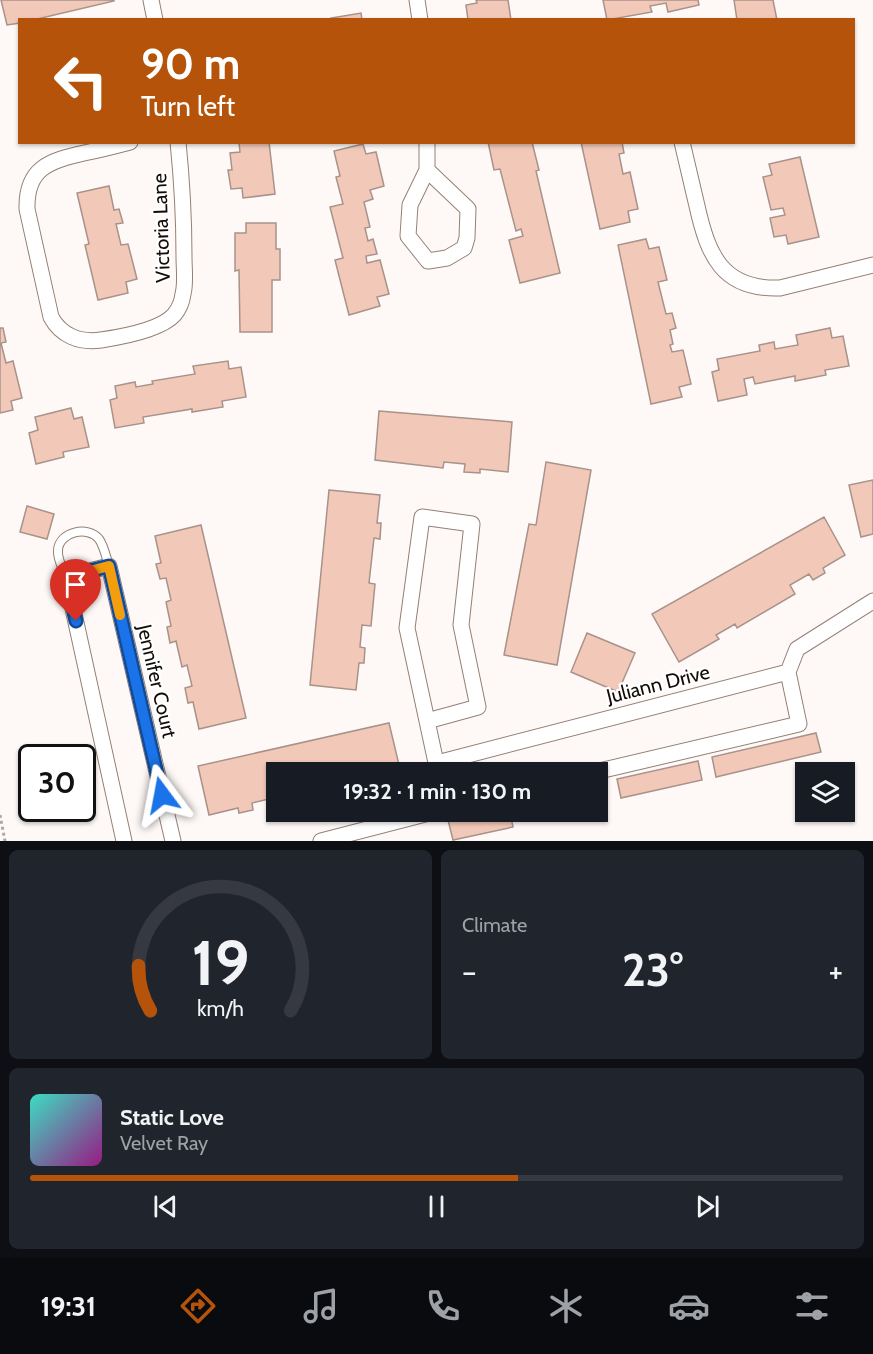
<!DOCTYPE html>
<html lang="en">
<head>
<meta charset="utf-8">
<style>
	:root { --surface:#171b24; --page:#20242c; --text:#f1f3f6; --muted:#9ea1a6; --line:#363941; --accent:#b45309 }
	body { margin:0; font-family:Cabin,sans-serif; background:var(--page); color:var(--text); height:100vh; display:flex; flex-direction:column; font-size:22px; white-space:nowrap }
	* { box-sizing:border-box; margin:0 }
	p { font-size:20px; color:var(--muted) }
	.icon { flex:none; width:33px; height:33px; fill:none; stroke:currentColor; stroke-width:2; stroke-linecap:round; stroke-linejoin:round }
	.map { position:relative; height:841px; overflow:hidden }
	.sheet { display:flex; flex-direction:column; gap:9px; padding:9px; background:#0d0f14; flex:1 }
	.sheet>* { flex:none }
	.hud { position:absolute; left:18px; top:18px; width:837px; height:126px; border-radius:0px; box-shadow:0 2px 4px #0004; background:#b45309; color:#fff; overflow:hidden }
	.fabs { position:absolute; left:795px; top:762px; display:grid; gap:12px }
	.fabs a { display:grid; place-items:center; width:60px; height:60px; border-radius:0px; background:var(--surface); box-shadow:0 2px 4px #0004; font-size:30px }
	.speed { position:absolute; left:18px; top:744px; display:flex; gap:12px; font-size:30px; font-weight:700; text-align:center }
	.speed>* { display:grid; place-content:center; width:78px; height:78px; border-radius:50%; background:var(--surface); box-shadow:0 2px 4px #0004; line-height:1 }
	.speed .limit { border:3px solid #111; border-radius:9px; background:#fff; color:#111 }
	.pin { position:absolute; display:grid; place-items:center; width:51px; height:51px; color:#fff; margin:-62px -26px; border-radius:50% 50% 50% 0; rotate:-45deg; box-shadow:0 0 6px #0007 }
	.pin .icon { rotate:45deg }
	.me { position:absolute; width:66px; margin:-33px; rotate:347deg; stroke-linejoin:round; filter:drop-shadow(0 0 4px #0008) }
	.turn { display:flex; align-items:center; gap:21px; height:126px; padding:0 24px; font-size:27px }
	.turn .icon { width:78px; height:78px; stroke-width:2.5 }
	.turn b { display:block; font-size:42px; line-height:51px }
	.big { font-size:45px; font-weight:700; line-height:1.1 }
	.sheet .widget { flex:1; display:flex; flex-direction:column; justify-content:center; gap:9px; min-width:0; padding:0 21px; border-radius:9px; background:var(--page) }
	.sheet .dial { align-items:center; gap:0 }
	.dial svg { height:156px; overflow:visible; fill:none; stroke:var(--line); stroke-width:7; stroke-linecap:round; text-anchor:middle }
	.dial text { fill:var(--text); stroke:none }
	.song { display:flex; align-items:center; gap:18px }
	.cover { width:72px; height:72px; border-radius:9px; background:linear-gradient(135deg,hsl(170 70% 55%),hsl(310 70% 35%)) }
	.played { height:6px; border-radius:3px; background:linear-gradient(90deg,var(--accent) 60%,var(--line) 60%) }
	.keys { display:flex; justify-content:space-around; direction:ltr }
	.heat { display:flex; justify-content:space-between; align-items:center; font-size:33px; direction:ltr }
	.sheet .tiles { flex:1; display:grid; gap:9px; grid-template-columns:1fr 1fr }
	.widget:last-child { grid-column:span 2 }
	.trip { position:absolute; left:266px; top:762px; width:342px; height:60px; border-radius:0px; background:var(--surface); box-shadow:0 2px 4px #0004; font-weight:700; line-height:60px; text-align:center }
	.dock { display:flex; height:96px; justify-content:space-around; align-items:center; background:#090b0e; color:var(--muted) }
	.dock .icon { width:42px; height:42px }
	.dock .active { color:var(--accent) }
	.dock b { font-size:27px; color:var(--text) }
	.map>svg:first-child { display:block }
</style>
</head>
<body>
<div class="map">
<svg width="873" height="841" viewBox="0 0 873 841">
	<rect width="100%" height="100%" fill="#fef9f7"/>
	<path fill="#f2c9b8" stroke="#a8928a" stroke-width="1.5" d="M1,0H114V1L33,20H20V23L7,25Z
		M476,0H508L511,20H468L466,5L477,3Z
		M603,0H698L699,5L668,12L666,3L650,6L652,12L607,20Z
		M734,0H773L777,20H737Z
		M361,13L362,20H332L331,18Z
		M239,142H269L275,194L243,198L242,188L231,189L228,170H232L230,153L240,152Z
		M488,142H532L539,170L536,171L560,273L520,283L509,240L523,236L521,229L516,231L500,169L494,170Z
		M581,142H622L624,153L619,154L623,174L630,172L638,209L628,211L630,222L600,229Z
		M363,144L366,154L376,152L384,186L370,190L373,199L364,202L370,227L365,228L368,241L373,239L377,254L366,256L367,263L380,260L389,294L377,297L380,306L349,315L335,260L343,258L330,207L343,204L336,177L340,176L334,151Z
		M800,157L819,237L788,244L786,235L774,237L770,218L785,215L783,208L771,210L763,177L772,175L769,164Z
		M109,186L114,210L119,209L123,223L116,224L121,245L128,244L137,279L126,282L128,293L98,300L85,245L89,244L77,193Z
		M246,223H276V249H280V280H272V332H240L239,270L235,271V233H246Z
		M646,239L649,249L659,247L667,280L658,282L666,314L672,313L676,328L670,330L673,344L670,345L672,352L683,350L691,384L679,387L682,397L651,404L618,245Z
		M0,328H3L6,342L1,343L6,363L13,361L22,398L11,401L13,410L0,413Z
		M830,328L832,338L843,336L849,366L825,370L826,375L795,381V376L755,384L753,377L744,379L747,395L718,401L712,372L719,370L717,359L760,351L759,345L774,342L775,349L798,345L796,335Z
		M228,361L229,369L241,367L246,397L222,401L223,407L192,412V409L143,417L144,423L115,428L110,400L117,398L115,386L135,382L136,387L153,384L152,381L195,374L193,366Z
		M71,408L74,419L82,417L89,447L63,452L64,457L36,464L29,433L38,430L35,417Z
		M379,411L512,422L508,472L480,469V473L464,472L465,464L444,462L443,468L375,460Z
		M546,462L591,470L557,665L504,655L529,524L536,525Z
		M873,480V534L861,537L849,485Z
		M329,490L380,495L377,523H381L380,539L374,538L369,583L375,584L371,626L362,625L360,647L365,648L364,663H359L356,690L310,685Z
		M27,506L54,514L47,539L20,532Z
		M824,517L845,555L823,568L825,573L813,580L809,574L790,585L795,594L737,628L735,624L716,635L719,639L679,662L652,614Z
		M201,525L246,718L199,729L193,702L188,703L185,688L192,686L187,665L182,667L176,641L170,643L167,627L171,626L166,602L171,600L166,578L160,579L156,564L161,563L155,536Z
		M587,633L635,653L618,692L571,672Z
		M389,723L400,769L382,772H276V803L274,804L273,798L252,803L253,810L239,813L238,808L209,815L198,766Z
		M816,733L821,752L716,777L712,757Z
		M698,761L702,780L621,798L617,779Z
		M486,812H510L513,827L453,840L448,820Z
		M538,812H560L539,816Z"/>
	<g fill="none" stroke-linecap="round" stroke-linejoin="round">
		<g stroke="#938075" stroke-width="10">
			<path id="service" d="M66,577C63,569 57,559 58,550C59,532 88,525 99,539C104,546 106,557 109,566"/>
		</g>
		<g stroke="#938075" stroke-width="17">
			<path id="minor" d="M151,0L155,20
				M417,0L420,20
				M130,142C115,146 99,150 84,153C49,161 26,168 27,209L51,317C61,336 80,343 101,340C121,337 160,330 174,315C179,309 182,302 183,294C186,283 184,269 184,257C184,219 182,181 178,142
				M427,142V170L410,205L408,236L428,261L447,258L464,248L467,238L468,209L427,170
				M682,142C687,164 692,185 697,206C708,255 722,290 780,288L873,265
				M427,721L478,707L461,625L472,524L422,517L407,628L438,772
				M437,763L788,672L797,649L873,601
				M595,772L799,724L788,672
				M124,841L66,577L109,566L173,841
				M321,841L433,812"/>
		</g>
		<path stroke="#ada7a5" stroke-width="3" stroke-dasharray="3 3" stroke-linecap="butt" d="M0,815L5,841"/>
		<use href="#service" stroke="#fff" stroke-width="8"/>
		<use href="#minor" stroke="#fff" stroke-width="15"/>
	</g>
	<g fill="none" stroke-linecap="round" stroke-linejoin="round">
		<g stroke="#114b97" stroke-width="15">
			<path id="route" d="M76,621L66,577L109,566L162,795"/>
		</g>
		<use href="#route" stroke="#1a73e8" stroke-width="10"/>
		<path stroke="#f59e0b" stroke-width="10" d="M94,570L109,566L120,615"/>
	</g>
	<g text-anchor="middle" stroke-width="4.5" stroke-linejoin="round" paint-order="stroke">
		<g font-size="20" fill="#120b08" stroke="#fff">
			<text transform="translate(161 228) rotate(-92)" y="7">Victoria Lane</text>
			<text transform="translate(157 681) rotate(77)" y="7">Jennifer Court</text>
			<text transform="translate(658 684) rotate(-14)" y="7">Juliann Drive</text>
		</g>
	</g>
</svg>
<div class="fabs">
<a><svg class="icon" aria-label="layers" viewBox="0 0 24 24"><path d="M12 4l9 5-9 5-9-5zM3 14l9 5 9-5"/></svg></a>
</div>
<div class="speed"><div class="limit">30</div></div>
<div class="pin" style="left:76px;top:621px;background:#d93025"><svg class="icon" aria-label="arrive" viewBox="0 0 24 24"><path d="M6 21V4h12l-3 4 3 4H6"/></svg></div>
<svg class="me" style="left:162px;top:795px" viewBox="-20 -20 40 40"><path d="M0-17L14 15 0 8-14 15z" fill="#1a73e8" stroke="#fff" stroke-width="4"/></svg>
<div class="trip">19:32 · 1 min · 130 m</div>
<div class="hud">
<div class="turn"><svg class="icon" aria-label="left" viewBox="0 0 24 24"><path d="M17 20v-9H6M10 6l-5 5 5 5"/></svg><div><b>90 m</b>Turn left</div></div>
</div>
</div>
<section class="sheet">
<div class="tiles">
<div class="widget dial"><svg viewBox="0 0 100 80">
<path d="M14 69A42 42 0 1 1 86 69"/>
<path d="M14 69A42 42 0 0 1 8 46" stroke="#b45309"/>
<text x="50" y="56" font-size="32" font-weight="700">19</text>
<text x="50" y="72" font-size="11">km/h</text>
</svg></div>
<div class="widget"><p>Climate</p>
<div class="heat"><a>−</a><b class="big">23°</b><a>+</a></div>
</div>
<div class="widget">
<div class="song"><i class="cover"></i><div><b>Static Love</b><p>Velvet Ray</p></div></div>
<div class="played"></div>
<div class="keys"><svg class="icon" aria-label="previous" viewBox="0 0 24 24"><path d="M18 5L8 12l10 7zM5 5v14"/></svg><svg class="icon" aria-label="pause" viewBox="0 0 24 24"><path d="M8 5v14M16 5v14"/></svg><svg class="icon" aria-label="next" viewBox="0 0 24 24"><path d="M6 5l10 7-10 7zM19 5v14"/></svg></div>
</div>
</div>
</section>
<nav class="dock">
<b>19:31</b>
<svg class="icon active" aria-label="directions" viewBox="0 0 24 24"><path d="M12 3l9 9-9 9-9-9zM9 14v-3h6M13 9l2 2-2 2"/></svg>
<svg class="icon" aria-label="music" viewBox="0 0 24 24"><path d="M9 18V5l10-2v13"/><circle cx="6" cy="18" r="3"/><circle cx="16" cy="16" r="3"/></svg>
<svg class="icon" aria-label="phone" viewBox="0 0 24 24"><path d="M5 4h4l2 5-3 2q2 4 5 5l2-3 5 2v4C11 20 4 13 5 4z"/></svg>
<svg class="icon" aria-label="climate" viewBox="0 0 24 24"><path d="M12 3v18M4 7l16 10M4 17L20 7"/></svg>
<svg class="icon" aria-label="car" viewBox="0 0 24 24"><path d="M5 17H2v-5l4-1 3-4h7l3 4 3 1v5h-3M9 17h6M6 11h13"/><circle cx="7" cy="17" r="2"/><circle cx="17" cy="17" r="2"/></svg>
<svg class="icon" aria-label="filters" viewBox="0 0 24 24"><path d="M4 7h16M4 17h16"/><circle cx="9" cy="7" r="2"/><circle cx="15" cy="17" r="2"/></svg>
</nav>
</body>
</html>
